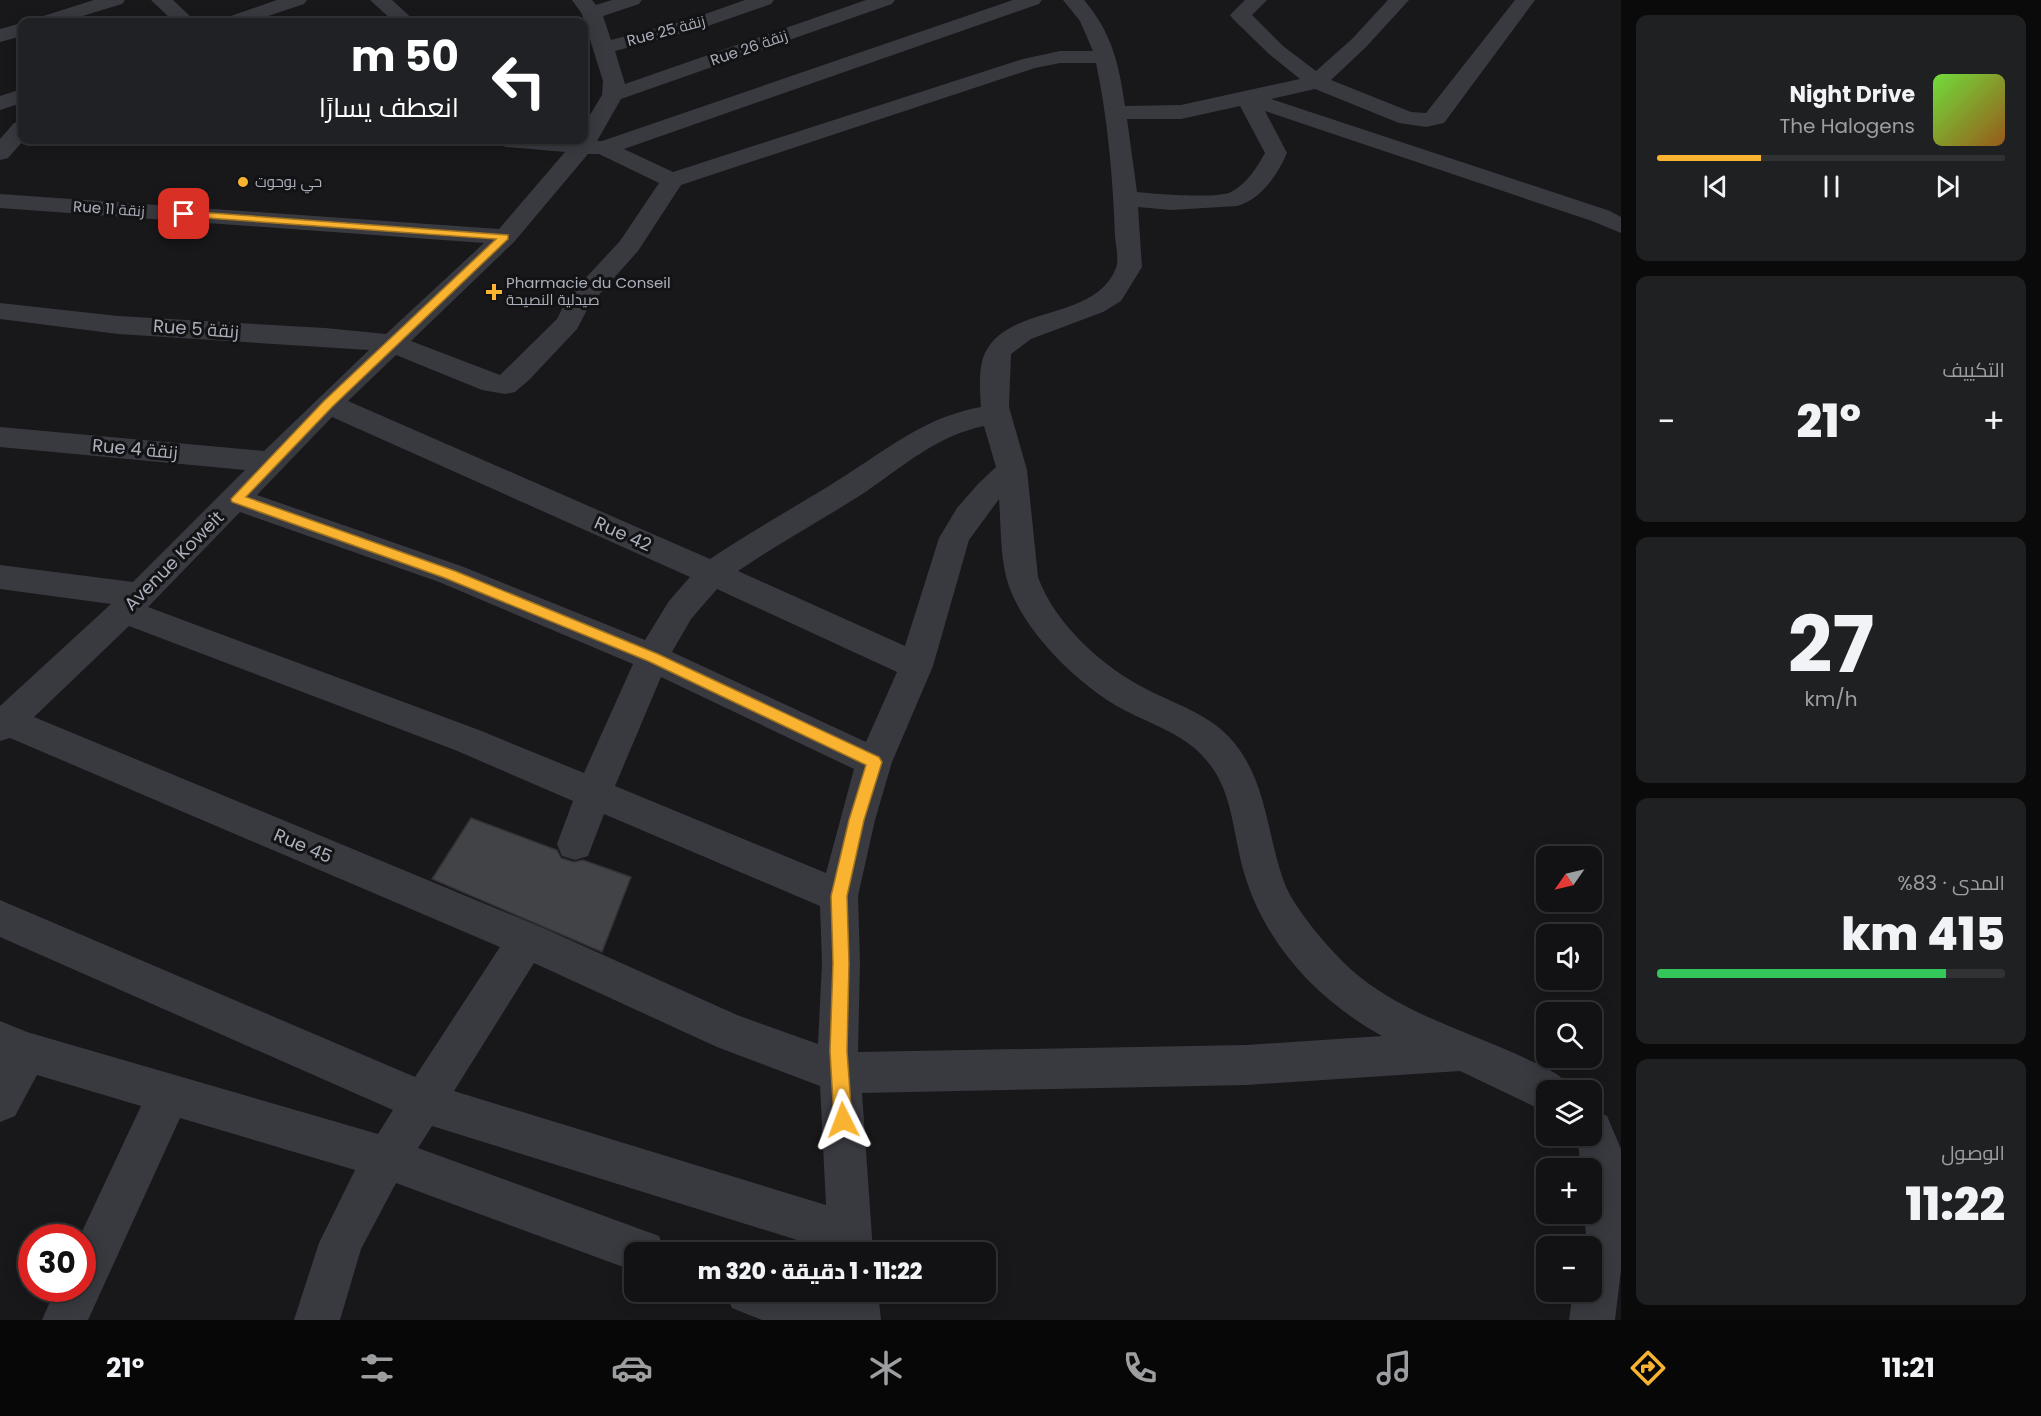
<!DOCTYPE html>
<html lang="ar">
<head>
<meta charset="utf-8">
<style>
	:root { --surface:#121214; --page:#1f2022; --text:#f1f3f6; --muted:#9c9ea0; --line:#313234; --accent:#fab330 }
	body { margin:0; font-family:Poppins,Cairo,sans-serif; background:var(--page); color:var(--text); direction:rtl; height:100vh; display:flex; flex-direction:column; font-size:22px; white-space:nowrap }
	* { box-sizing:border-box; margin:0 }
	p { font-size:20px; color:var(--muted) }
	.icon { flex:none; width:33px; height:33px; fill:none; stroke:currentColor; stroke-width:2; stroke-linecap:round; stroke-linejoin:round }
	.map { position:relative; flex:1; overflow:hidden; direction:ltr }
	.panel { display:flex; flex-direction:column; gap:15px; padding:15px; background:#0a0a0b; width:420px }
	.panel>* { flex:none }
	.banner { position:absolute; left:18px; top:18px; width:570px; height:126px; border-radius:12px; box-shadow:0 3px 15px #0003,0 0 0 2px var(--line); direction:rtl; background:#202124; color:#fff; overflow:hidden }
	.needle { width:39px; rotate:236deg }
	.controls { position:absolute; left:1536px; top:846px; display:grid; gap:12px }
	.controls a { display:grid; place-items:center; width:66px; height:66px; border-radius:12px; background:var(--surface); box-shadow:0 3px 15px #0003,0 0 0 2px var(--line); font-size:30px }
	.speed { position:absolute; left:18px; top:1224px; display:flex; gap:12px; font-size:30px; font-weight:700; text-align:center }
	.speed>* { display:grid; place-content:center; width:78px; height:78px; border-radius:50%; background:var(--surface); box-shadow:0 3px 15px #0003,0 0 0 2px var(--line); line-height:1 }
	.speed .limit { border:9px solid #d22; background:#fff; color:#111 }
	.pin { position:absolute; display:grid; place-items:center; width:51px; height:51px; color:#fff; margin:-26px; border-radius:12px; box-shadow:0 3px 9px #0006 }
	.me { position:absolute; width:66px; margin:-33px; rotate:357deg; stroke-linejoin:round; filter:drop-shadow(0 0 4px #0008) }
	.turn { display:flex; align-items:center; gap:21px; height:126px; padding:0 30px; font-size:27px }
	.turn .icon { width:78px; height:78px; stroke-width:2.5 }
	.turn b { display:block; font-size:42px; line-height:51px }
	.big { font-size:45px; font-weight:800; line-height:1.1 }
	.panel .widget { flex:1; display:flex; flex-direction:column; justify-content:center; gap:9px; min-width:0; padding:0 21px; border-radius:12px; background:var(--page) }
	.panel .dial { align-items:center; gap:0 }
	.dial b { font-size:78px; line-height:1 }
	.song { display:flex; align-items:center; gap:18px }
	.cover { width:72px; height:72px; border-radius:9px; background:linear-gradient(135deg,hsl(100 70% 55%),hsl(30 70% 35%)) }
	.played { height:6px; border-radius:3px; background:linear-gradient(90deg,var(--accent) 30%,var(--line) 30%) }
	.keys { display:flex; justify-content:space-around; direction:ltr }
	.heat { display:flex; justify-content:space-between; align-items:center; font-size:33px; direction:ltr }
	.charge { height:9px; border-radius:4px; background:linear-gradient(90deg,#34c759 83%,var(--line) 0) }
	.trip { position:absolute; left:624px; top:1242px; width:372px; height:60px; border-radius:12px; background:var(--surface); box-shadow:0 3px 15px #0003,0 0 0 2px var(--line); font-weight:800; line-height:60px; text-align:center; direction:rtl }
	.tabs { display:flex; height:96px; justify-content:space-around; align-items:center; background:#070708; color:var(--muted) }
	.tabs .icon { width:42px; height:42px }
	.tabs .current { color:var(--accent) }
	.tabs b { font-size:27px; color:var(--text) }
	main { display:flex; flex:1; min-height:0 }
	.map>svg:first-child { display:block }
</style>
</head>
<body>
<main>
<section class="panel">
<div class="widget">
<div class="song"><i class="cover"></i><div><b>Night Drive</b><p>The Halogens</p></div></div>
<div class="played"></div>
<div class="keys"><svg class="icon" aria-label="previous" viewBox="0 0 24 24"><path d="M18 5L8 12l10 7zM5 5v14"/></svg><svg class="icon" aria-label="pause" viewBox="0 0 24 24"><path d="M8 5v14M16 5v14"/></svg><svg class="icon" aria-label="next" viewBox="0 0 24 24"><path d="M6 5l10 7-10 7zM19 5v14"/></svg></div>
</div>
<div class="widget"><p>التكييف</p>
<div class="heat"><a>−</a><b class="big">21°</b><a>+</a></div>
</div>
<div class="widget dial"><b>27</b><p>km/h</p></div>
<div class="widget"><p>المدى · 83%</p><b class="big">415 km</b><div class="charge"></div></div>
<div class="widget"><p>الوصول</p><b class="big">11:22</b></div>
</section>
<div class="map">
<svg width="1621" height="1320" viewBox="0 0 1621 1320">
	<rect width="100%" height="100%" fill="#18181a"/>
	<path fill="#424347" stroke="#323236" stroke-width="1.5" d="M471,818L557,850L561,858L574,862L583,860L631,877L602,952L432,879Z"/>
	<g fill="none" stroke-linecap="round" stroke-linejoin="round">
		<path fill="#393a40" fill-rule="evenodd" d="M94,0H125L122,4L63,22H34L37,18Z
			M151,0H173L196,22H174Z
			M277,0H307L304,4L250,22H222L225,18Z
			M370,0H392L416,22H394Z
			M572,0H592L596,5L612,0H642L639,4L603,16L611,40L691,19L745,0H774L771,4L705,27L615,51L625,84L866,0H895L892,4L621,99L597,141H602L1013,0H1042L1039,4L624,149L673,172L1023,59L1060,51H1093L1080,21L1063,0H1084C1112,33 1119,64 1125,106L1181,105L1300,79L1269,54L1233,19L1230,15L1245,0H1267L1252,15L1283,46L1316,71L1352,39L1388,0H1409L1366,47L1331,80L1411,112L1426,113L1515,0H1535L1444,123L1426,127L1399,123L1315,89L1271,99L1610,211L1621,217V233L1592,221L1265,111L1287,153C1278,174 1261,200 1237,206L1171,210L1138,207L1142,267L1121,301L1103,312L1031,339L1011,354L1009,407L1027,470L1038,577C1055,625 1105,669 1150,691C1176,704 1207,714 1228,736C1267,776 1266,833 1284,882C1295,911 1336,958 1360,977C1405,1013 1462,1030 1514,1053C1528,1060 1545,1066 1558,1075C1563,1078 1564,1085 1567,1090H1546V1112L1460,1071L1247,1085L862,1093L873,1252H829V1250L432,1126L418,1148L659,1236L665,1252H634V1271L396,1183L361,1249L340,1320H294L319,1243L355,1170L180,1118L88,1320H42L56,1288H82V1238H79L141,1106L37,1075L15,1116L0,1122V1021L27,1032L378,1134L393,1110L0,937V900L415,1077L500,947L10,738L0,741V706L111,604L0,589V565L133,582L245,470L0,447V427L264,451L369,350L118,334L0,319V303L118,316L325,328L386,334L484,243L0,208V194L499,229L565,152L507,147L499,145L496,140H584V125L602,95L603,81L582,14ZM1060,63H1096C1108,120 1113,179 1115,237C1116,246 1119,260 1116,268C1095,322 1008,304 985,353C978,367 980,392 981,407C925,417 889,448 843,477C799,505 753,530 710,559L348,401L396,355L482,390L505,394L515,392L530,379L577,329L589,306L638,251L681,185L1035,68ZM1240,106L1265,153C1257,167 1247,184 1231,192C1217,199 1155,194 1137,192L1127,119H1181ZM588,154H599L659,183L620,241L568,297L557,319L500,375L411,341L514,242ZM332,417L690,577L669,601L645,640L461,566L257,495ZM984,426L996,467L978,484L957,508L939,538L905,646L738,571C779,543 822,520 864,493C902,467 938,435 984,426ZM999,499C1001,524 1000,551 1006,576C1018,627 1079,686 1124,710C1155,726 1190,736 1211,766C1233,796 1233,834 1243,869C1263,942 1317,1000 1382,1036L1247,1045L858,1052L860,963L858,896L875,820L892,762L933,666L969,540ZM240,512L439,582L633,664L584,773L479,730L148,607ZM717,589L897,672L866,742L672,652L691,619ZM129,626L455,750L573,801L557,844L562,856L575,860L588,856L604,814L820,906L822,963L818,1044L737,1015L541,927L34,717ZM661,677L854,769L826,873L615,786ZM534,963L717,1047L820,1086L826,1205L454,1091Z
			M22,23V36L0,42V29Z
			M22,89V103L0,110V96Z
			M22,121L24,140L8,158L0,160V139L14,123Z
			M1592,1110L1607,1116L1621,1149V1270L1615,1320H1569L1573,1292H1592V1246H1580L1586,1234L1584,1214H1592V1168H1580L1579,1150L1573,1136H1592Z
			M725,1292H809L833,1301L832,1292H878L881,1320H762L732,1308Z"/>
	</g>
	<path fill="#fab330" stroke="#a2741f" stroke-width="1.5" d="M184,211L508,235V239L332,407L246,497L455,571L658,654L879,757L882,762L864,820L847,896L849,963L847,1051L852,1120L849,1126L843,1128L837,1126L834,1120L830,1051L833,963L831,896L849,820L866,765L648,661L445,578L232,502L231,499L324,401L496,239L180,216V212Z"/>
	<g fill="#fab330" stroke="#131315" stroke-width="2">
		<circle cx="243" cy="182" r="6"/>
		<path d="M491 283h6v6h6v6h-6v6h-6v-6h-6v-6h6z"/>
	</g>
	<g text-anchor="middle" stroke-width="6" stroke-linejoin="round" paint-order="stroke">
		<g font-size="15" fill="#aaafbb" stroke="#131315">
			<text transform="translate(666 31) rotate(-15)" y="5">Rue 25 زنقة</text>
			<text transform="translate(749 48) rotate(-19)" y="5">Rue 26 زنقة</text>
			<text transform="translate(109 209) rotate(4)" y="5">Rue 11 زنقة</text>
		</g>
		<g font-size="15" fill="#aaafbb" stroke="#131315" text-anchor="start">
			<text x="255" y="187">حي بوحوت</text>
			<text x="506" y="288">Pharmacie du Conseil<tspan x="506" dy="17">صيدلية النصيحة</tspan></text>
		</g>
		<g font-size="18" fill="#aaafbb" stroke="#131315">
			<text transform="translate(196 329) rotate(4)" y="6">Rue 5 زنقة</text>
			<text transform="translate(135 449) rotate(5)" y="6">Rue 4 زنقة</text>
			<text transform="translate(623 534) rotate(24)" y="6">Rue 42</text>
			<text transform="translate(174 561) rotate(-45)" y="6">Avenue Koweit</text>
			<text transform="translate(303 846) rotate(23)" y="6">Rue 45</text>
		</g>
	</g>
</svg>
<div class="controls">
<a><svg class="needle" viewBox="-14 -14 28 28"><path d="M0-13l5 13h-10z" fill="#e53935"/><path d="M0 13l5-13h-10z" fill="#9c9ea0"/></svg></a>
<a><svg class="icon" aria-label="sound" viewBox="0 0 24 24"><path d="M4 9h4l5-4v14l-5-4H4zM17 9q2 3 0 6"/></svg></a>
<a><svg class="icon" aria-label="search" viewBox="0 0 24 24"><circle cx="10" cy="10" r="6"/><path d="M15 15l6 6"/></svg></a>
<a><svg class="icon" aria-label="layers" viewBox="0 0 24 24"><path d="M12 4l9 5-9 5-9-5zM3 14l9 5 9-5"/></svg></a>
<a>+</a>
<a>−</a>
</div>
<div class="speed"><div class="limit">30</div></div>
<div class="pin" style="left:184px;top:214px;background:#d93025"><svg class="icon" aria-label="arrive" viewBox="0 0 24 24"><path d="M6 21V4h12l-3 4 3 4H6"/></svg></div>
<svg class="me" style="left:843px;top:1120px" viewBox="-20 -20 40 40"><path d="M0-17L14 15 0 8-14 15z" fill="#fab330" stroke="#fff" stroke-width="4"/></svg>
<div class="trip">11:22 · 1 دقيقة · 320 m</div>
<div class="banner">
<div class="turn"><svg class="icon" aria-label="left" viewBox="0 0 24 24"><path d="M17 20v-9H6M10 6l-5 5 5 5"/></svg><div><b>50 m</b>انعطف يسارًا</div></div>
</div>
</div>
</main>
<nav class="tabs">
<b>11:21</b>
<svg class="icon current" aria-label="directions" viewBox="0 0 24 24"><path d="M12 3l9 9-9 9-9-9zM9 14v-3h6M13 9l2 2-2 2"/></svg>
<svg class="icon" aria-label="music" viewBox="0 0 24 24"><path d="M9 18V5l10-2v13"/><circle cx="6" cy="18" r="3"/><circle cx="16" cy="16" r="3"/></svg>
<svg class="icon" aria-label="phone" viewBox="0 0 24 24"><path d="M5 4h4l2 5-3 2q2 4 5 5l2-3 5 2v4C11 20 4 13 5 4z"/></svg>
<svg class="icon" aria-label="climate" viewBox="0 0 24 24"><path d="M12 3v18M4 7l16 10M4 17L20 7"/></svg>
<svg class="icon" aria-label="car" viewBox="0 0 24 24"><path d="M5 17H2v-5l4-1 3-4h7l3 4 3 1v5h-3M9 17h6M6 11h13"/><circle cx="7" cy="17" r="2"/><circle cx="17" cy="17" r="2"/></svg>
<svg class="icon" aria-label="filters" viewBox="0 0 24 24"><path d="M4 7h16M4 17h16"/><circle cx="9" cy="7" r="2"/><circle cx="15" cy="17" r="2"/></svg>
<b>21°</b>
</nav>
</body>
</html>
